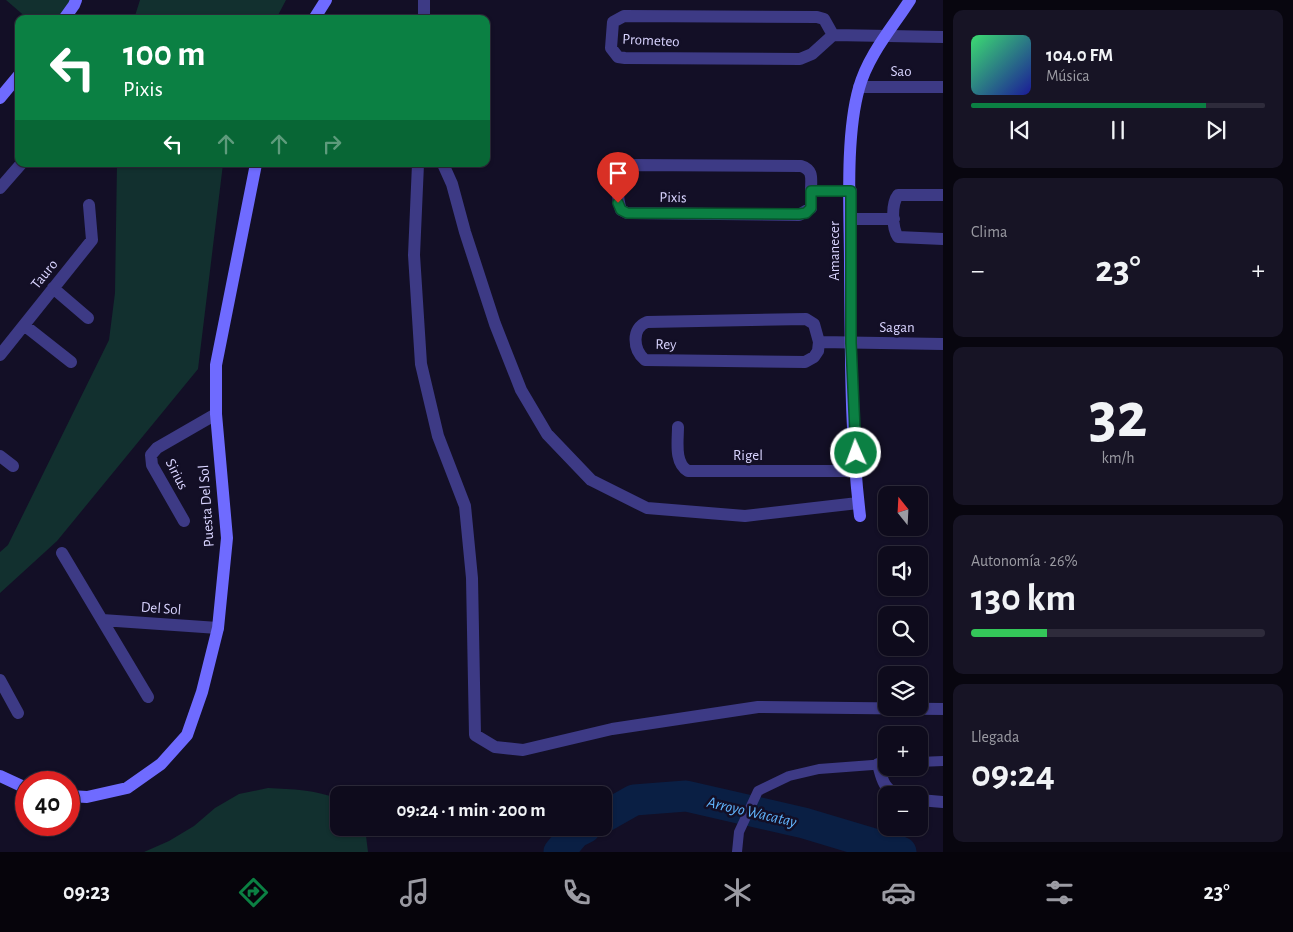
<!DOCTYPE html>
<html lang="es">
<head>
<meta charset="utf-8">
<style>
	:root { --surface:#0e0b1c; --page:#171425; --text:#f1f3f6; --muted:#9b9ba3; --line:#2e2b3b; --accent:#0b8043 }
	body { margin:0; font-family:"Alegreya Sans",sans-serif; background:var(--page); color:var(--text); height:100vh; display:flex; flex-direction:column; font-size:19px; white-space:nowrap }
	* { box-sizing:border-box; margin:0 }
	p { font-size:16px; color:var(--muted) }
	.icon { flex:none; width:28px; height:28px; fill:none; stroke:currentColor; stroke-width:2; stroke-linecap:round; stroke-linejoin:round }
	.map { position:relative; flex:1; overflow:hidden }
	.side { display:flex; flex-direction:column; gap:10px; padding:10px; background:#08060f; width:350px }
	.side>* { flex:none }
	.banner { position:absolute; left:15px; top:15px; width:475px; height:152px; border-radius:10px; box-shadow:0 1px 4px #0004,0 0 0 1px var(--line); background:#0b8043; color:#fff; overflow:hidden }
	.needle { width:32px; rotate:342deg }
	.controls { position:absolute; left:878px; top:486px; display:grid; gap:10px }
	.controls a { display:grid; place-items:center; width:50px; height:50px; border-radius:10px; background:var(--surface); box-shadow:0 1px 4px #0004,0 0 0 1px var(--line); font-size:25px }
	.speed { position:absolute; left:15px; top:771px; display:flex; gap:10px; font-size:25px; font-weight:700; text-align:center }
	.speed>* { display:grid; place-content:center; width:65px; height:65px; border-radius:50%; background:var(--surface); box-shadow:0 1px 4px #0004,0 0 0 1px var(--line); line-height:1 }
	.speed .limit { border:8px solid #d22; background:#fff; color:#111 }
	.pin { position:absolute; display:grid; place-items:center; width:42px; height:42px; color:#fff; margin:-51px -21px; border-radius:50% 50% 50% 0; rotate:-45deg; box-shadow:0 0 5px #0007 }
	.pin .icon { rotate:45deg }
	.me { position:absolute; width:55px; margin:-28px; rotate:358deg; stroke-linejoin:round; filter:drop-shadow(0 0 4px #0008) }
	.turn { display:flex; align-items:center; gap:18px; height:105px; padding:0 25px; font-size:22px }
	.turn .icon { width:65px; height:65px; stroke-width:2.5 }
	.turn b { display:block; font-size:35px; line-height:42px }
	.lanes { display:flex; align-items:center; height:48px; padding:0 25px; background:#0003; justify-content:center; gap:25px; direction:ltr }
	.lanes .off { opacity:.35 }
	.big { font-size:38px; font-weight:600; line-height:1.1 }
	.side .widget { flex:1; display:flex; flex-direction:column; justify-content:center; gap:8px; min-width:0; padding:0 18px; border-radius:10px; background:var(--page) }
	.side .dial { align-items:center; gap:0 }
	.dial b { font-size:65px; line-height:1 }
	.song { display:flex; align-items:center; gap:15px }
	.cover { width:60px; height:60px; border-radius:8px; background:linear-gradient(135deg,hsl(140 70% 55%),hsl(240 70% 35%)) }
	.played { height:5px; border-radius:2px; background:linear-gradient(90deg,var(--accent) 80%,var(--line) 80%) }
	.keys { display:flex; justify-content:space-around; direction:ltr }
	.heat { display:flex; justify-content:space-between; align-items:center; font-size:28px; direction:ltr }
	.charge { height:8px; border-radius:4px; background:linear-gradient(90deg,#34c759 26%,var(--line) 0) }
	.trip { position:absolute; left:330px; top:786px; width:282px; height:50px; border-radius:10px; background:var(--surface); box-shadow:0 1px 4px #0004,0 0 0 1px var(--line); font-weight:600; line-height:50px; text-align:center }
	.tab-bar { display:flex; height:80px; justify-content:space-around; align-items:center; background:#06040b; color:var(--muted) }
	.tab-bar .icon { width:35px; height:35px }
	.tab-bar .selected { color:var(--accent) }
	.tab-bar b { font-size:22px; color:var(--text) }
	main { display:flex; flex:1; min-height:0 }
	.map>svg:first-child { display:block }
</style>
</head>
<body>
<main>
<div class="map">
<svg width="943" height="852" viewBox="0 0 943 852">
	<rect width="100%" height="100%" fill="#130f26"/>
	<path fill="#12302f" d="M6,0H76L64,19H28Z
		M140,0H286L276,19H134Z
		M117,164H223L198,369L57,541L0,593V552L8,545L109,340L115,293Z
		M268,788C292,789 316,790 339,799V828H365L368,852H144L169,841L194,826L215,808L239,794Z"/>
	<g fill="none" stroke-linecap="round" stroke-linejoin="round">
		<path stroke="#0a1f44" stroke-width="31" d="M604,817L634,800L686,796L804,823L901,852
			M559,852L575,833L585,828"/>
		<path stroke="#3d3a85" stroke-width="10" d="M919,762L943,761
			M737,852L739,832L758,791L789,776L819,769L886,764"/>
		<path stroke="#3d3a85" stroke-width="12" d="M424,0V19
			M833,35L812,54L800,59L625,58L618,57L611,48L613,22L624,16L817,17L824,19L833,35L943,37
			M859,87H943
			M418,164L414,255L421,364L438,436L465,506L472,578L475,735L495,747L523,750L612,729L758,707L943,709
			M443,164L452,184L465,232L495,324L521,390L547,434L591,480L647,508L745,516L858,503
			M0,188L21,164
			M811,191V208L799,215L627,213L621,210C617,199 616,176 623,166L628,165L801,166C814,170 811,179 811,191H851
			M943,195H898C891,204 892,228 898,237L943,239
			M850,219H894
			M53,288L88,318
			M24,325L71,362
			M819,342L818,351L814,357L805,362L645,360C633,350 631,328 647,322L806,319L814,324L819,342L943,344
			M0,355L92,240L89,205
			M678,427C678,441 674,463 688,471H856
			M0,456L13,466
			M184,521L152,465L151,455L157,448L216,414
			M62,553L148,697
			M102,620L218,628
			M0,680L18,713
			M878,764C882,779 883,789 899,795
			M919,800L943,802"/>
		<path stroke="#6f6bff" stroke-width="12" d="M64,19L74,5L76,0
			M314,19L326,0
			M0,98L19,75
			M860,516C850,434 851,349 850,266C850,214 845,137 859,88C868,55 892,28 910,0
			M0,776L26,788
			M69,796L87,797L127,788L161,764L187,735L202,692L218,628L227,538L216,414V365L256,164"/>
	</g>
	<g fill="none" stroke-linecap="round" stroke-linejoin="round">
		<g stroke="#07532c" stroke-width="12">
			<path id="route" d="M618,203L621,210L627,213L799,214L806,213L811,208V191H851V343L856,453"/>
		</g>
		<use href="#route" stroke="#0b8043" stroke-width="9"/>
	</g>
	<g text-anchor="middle" stroke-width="5" stroke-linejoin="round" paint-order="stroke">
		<g font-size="15" fill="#d9d4ff" stroke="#130f26">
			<text transform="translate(651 40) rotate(3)" y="5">Prometeo</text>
			<text x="901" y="76">Sao</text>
			<text transform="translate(673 197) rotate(1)" y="5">Pixis</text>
			<text transform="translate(834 251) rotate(-90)" y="5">Amanecer</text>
			<text transform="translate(44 274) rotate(-51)" y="5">Tauro</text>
			<text x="897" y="332">Sagan</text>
			<text transform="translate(666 344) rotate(1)" y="5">Rey</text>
			<text x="748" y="460">Rigel</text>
			<text transform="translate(177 474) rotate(63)" y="5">Sirius</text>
			<text transform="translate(206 506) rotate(-94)" y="5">Puesta Del Sol</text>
			<text transform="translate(161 608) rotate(4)" y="5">Del Sol</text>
		</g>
		<g font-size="16" font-style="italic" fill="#62b6ff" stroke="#130f26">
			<text transform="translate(752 811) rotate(13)" y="6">Arroyo Wacatay</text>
		</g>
	</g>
</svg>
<div class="controls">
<a><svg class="needle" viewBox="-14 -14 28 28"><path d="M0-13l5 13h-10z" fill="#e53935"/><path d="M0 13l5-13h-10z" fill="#9b9ba3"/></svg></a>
<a><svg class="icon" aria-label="sound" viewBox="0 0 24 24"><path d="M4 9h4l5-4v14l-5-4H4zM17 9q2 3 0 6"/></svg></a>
<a><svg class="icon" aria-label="search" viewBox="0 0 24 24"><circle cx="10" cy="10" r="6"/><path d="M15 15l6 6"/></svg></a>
<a><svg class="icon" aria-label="layers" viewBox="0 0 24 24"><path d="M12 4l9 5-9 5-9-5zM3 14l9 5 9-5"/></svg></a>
<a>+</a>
<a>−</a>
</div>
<div class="speed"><div class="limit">40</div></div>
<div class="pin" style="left:618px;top:203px;background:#d93025"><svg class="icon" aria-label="arrive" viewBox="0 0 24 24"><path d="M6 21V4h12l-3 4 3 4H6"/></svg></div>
<svg class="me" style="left:856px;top:453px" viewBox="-20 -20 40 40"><circle r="17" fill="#0b8043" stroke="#fff" stroke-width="3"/><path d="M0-11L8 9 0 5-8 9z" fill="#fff"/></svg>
<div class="trip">09:24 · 1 min · 200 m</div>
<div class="banner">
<div class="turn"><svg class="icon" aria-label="left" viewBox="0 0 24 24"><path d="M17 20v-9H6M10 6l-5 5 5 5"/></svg><div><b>100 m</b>Pixis</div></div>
<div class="lanes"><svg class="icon" aria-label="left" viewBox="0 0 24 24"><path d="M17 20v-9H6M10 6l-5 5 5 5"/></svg><svg class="icon off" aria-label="ahead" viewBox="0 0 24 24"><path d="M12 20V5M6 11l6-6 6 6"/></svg><svg class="icon off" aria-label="ahead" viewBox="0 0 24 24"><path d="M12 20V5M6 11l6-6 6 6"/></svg><svg class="icon off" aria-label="right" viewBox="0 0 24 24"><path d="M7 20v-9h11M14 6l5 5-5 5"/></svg></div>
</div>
</div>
<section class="side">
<div class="widget">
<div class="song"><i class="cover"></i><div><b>104.0 FM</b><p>Música</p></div></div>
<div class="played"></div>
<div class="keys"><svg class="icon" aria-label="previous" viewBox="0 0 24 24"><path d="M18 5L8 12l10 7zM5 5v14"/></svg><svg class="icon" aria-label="pause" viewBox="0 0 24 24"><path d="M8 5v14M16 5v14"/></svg><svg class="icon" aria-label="next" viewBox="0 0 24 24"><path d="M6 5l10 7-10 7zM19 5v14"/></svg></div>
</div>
<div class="widget"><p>Clima</p>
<div class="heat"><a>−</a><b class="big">23°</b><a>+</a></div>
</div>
<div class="widget dial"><b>32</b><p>km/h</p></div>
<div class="widget"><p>Autonomía · 26%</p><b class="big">130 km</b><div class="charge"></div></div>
<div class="widget"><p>Llegada</p><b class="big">09:24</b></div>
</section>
</main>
<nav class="tab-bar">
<b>09:23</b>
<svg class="icon selected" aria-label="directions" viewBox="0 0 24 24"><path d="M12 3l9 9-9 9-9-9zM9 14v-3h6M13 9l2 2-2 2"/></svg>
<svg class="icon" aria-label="music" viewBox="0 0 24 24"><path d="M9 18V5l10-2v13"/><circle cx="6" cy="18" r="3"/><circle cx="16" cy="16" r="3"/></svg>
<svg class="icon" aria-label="phone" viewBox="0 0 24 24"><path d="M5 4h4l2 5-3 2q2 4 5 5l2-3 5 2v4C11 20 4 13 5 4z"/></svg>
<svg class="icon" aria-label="climate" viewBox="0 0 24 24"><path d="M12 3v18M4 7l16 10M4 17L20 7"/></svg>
<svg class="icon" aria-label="car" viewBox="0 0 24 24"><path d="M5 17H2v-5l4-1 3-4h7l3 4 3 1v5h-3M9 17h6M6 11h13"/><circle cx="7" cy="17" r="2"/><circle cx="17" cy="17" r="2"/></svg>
<svg class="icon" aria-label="filters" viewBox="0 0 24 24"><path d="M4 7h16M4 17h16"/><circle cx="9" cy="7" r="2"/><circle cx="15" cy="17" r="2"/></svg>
<b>23°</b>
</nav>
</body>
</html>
